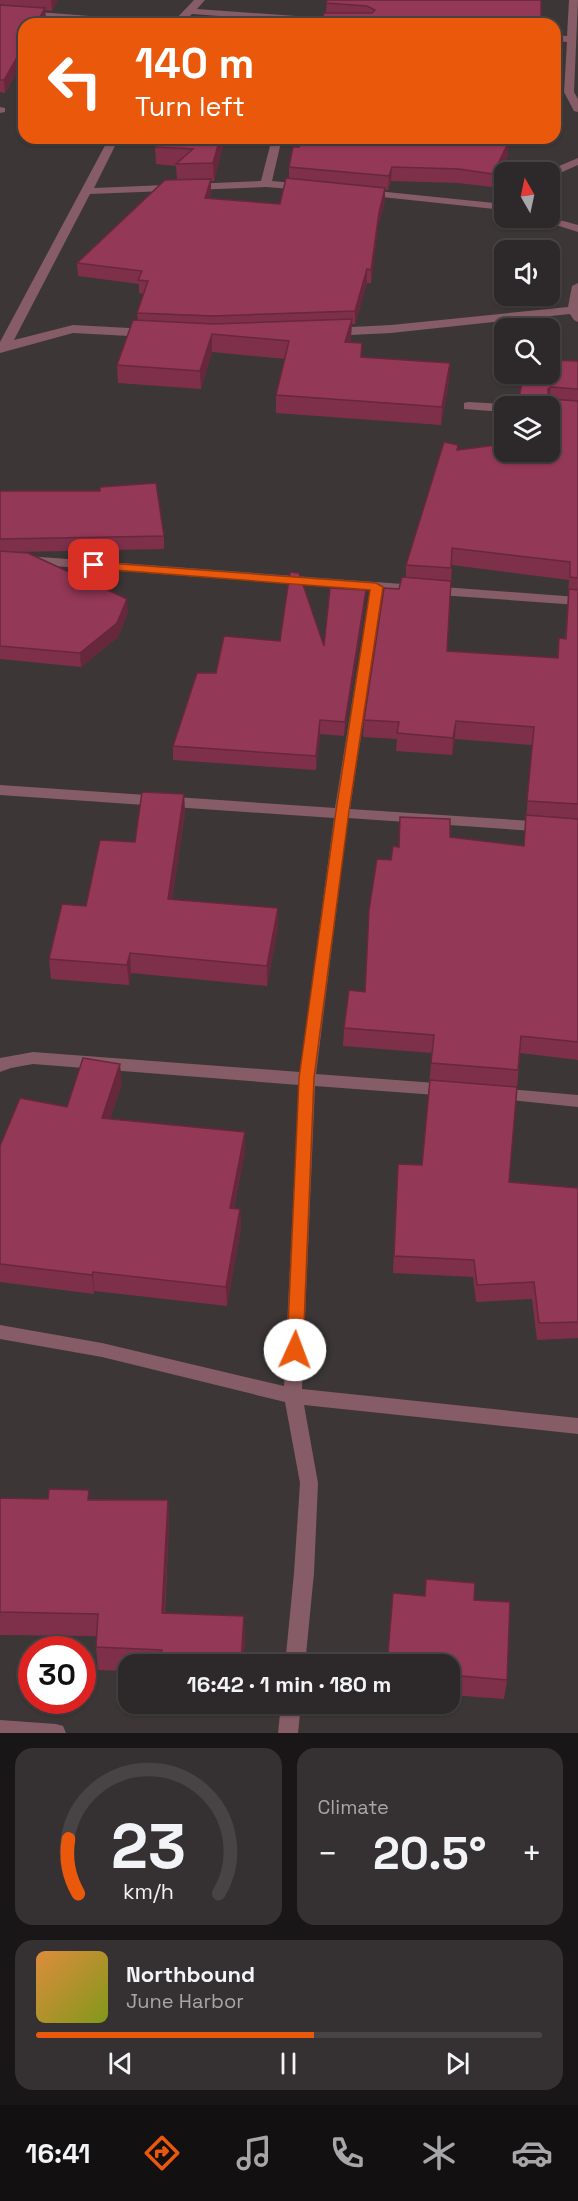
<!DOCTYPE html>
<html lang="en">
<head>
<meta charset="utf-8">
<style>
	:root { --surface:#2d2829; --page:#353031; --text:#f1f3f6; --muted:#a7a6a8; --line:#484446; --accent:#ea580c }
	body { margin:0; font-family:"Space Grotesk",sans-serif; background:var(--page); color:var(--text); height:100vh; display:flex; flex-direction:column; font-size:22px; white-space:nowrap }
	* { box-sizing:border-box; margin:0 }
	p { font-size:20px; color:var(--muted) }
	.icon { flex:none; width:33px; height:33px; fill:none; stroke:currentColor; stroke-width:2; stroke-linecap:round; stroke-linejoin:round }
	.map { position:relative; height:1733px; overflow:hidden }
	.details { display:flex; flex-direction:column; gap:15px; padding:15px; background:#191617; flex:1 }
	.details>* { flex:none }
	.banner { position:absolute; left:18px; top:18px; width:543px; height:126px; border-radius:18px; box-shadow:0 2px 4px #0004,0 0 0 2px var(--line); background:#ea580c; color:#fff; overflow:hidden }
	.needle { width:39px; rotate:351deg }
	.controls { position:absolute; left:494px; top:162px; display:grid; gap:12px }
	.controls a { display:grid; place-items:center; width:66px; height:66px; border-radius:12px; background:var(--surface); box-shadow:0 2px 4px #0004,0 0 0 2px var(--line); font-size:30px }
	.speed { position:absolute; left:18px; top:1636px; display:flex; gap:12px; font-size:30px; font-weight:700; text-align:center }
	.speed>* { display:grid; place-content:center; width:78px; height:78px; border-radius:50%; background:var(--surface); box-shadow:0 2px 4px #0004,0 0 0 2px var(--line); line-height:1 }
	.speed .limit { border:9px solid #d22; background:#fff; color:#111 }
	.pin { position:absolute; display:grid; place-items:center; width:51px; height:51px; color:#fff; margin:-26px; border-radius:12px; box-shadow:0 3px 9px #0006 }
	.me { position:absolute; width:66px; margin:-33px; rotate:2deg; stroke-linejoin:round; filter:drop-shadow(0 0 4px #0008) }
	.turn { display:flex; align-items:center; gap:21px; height:126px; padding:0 18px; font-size:27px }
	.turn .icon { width:78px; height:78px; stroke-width:2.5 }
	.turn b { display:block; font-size:42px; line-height:51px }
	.big { font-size:45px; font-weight:700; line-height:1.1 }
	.details .tile { flex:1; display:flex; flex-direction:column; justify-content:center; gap:9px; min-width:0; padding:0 21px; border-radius:18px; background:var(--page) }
	.details .dial { align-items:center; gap:0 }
	.dial svg { height:156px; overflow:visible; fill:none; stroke:var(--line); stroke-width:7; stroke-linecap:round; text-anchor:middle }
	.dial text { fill:var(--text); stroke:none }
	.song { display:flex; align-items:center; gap:18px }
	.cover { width:72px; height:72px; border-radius:9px; background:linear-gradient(135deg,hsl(30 70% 55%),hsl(70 70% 35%)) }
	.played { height:6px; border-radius:3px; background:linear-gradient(90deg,var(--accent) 55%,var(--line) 55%) }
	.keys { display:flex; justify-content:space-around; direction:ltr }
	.heat { display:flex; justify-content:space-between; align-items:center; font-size:33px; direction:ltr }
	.details .tiles { flex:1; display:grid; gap:15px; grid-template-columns:1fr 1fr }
	.tile:last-child { grid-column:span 2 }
	.trip { position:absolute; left:118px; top:1654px; width:342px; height:60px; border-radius:18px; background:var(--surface); box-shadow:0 2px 4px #0004,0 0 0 2px var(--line); font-weight:700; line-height:60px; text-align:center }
	.tab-bar { display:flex; height:96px; justify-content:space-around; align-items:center; background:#121010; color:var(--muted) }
	.tab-bar .icon { width:42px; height:42px }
	.tab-bar .current { color:var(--accent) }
	.tab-bar b { font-size:27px; color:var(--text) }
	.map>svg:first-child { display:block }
</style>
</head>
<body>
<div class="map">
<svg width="578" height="1733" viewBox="0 0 578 1733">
	<rect width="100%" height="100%" fill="#3c3637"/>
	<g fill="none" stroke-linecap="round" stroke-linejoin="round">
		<path fill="#865c66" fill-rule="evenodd" d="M194,0H205L197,9L367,21L372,24H327L192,14L182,24H171Z
			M569,0H578L574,92L578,99V112L574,111L564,92L567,42L555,41V35L567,36Z
			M0,9L154,21L159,24H116L0,15Z
			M0,107L5,108V112L0,113Z
			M109,138H119L94,188L261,181L272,138H282L272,181L304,184L309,187L304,190L266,187L90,194L14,340L73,325L148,329L154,333L148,337L73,333L0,353V342Z
			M578,158V165L553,176L549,177V172H545Z
			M367,190L504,204V210L363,195V191Z
			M549,217L578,225V232L534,218Z
			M578,283V322L574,320L570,314L391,333L331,336L325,332L331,328L391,325L568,307L572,286Z
			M468,402L504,404L509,406H504V412L464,409V403Z
			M0,554L578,597V605L383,591L350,809L578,824V834L348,818L316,1074L449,1084L455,1086L457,1090L455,1094L449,1096L315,1086L302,1389L578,1418V1434L304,1405L318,1483L314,1573L305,1665H285L294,1573L300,1483L285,1402L102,1357L0,1339V1325L102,1343L284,1386L299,1085L33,1064L11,1068L0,1072V1058L33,1052L300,1072L334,818L0,795V785L335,808L370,590L0,562Z
			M497,1088L578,1095V1107L491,1098L489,1094L491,1090Z
			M281,1704H301L298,1733H278Z
			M0,1720L56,1724L63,1726L66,1733H0Z"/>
	</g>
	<path fill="#7e304a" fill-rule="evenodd" d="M0,0H58L52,11L45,10L46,21L5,93L0,92Z
		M327,0L541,24L326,13Z
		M225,138L214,181H211V191L209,199L280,204L289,179V167L508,155L492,187L458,183L391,181L388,190H385V201L378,226L371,283H367L355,324H352L351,337L350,342L362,357L449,381L441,425L276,413V395L285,359L212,352L201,389L118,383L117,365L138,321L137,313L144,294L139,293V284L78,276L77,263L177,180L176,166L156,164L155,147Z
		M578,361V1060L520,1053L509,1182L578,1188V1338L537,1340L532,1299L476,1302L473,1277L393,1273L398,1164L422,1165L432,1053L343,1046L344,1028L365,992L391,860L399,847L450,837L524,846L532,745L455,739L452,755L396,751L397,739L363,737L364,720L399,589L406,578V565L457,450L549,452V406H517ZM452,565L569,580L565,639L559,638L557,658L447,651Z
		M0,491L164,536V549L14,552L128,613L118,637L81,667L0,659Z
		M365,604L344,736L320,734L316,770L173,760V746L216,673L280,641L324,646Z
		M184,794L185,814L172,899L278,928L267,986L131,973L129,985L51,979L49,959L135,842Z
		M122,1083L110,1119L245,1132V1152L234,1208L240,1209L241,1228L227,1306L94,1291V1294L0,1282V1146L67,1107Z
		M0,1498L168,1500L169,1523L165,1613L245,1639L243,1665H129V1671L98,1670L96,1647L97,1636L0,1635Z
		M426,1579L474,1600L507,1680L504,1699L450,1695V1665L425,1596Z"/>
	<path fill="#67273c" d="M51,0H58L52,11Z
		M45,8L46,21L44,24H36Z
		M24,45V59L5,93L4,80Z
		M220,138H225L214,181L213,163Z
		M509,141L508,155L492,187L493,174Z
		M392,167L391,181L388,190L389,176Z
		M211,179V191L206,211L205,198Z
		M385,188V201L378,226L371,283V270L379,213Z
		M367,269V283L355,324V311Z
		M352,319L351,337L345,360V342Z
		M212,334V352L201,389L200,371Z
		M450,363L449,381L441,425L442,407Z
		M551,387L549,404L547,406L548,389Z
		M366,590L365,604L344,736L345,722Z
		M127,599L128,613L118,637L81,667L80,653Z
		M320,720V734L316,770V756Z
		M456,721L455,739L452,755L453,738Z
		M184,794L185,814L169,919L168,899Z
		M278,908V928L267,986V966Z
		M130,953L131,973L129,985L127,965Z
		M120,1064L122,1083L104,1137L102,1118Z
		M245,1132V1152L230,1227V1208Z
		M240,1209L241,1228L227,1306L226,1287Z
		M93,1272L94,1291V1294L92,1275Z
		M168,1500L169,1523L163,1635L162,1613Z
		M244,1616L245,1639L243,1665H242Z"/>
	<path fill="#933856" stroke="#67273c" stroke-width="1.5" d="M327,0H541V24H321L324,13H372L375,10L367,6L326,3Z
		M0,5L45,8L36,24H24V45L4,80H0Z
		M158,138H220L213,163L176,164L193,149L155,147Z
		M300,138H509V141L493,174L459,169L392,167L389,176L289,167L293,147H299Z
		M286,178L385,188L379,213L371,270L367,269L355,311L214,316L137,313L148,281L138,280L142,271L77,263L165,180L211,179L205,198L280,204Z
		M352,319L345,342L362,343L361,357L450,363L442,407L276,395L289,341L212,334L200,371L117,365L133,320L214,324Z
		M549,360L578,361V389L551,387L548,389V397L550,399L578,401V578L570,577V562L452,548L451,568L406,565L444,442L458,445L457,450L504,444V452H549V406H517L524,374H549Z
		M156,483L164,536L0,539V491H100V487Z
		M0,551L28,553L127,599L117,623L80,653L0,646Z
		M290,572L299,573L324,646L330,588L366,590L345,722L320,720L316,756L173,746L197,673H216L224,636L280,641Z
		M402,577L451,581L447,651L558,658L559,638L566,639L569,589L578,590V804L527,801L534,727L456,721L453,738L397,733L399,722L364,720L384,588L399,589Z
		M142,792L184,794L168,899L278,908L267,966L130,953L127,965L49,959L62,904L86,906L100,840L135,842Z
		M526,815L578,819V1042L521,1036L518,1070L431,1063L434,1035L344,1028L349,990L365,992L369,910L377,859L391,860L393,846L399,847L400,817L450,819V837L524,846Z
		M83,1058L120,1064L102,1118L245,1132L230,1208L240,1209L226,1287L93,1272L92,1275L0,1264V1146L20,1098L67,1107Z
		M430,1080L517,1087L509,1182L578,1188V1322L539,1323L534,1282L477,1285L474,1260L394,1256L398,1164L422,1165Z
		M49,1489L89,1490L88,1500H168L162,1613L244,1616L241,1661L161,1659L162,1650L96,1647L98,1614L0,1612V1498L48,1499Z
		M426,1579L475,1583L474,1600L510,1602L507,1680L450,1675V1665H387L393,1593L425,1596Z"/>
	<path fill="#ea580c" stroke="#983908" stroke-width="1.5" d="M94,562L376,583L383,587L349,811L314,1078L303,1350L301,1355L295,1357L289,1355L287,1350L299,1078L336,811L370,590L90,568V563Z"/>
</svg>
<div class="controls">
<a><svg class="needle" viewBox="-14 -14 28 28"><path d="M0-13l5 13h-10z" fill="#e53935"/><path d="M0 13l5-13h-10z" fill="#a7a6a8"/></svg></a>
<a><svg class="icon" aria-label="sound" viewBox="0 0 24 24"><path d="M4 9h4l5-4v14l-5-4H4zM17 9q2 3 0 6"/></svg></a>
<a><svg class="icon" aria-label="search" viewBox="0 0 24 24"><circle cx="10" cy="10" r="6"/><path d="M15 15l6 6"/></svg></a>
<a><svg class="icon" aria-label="layers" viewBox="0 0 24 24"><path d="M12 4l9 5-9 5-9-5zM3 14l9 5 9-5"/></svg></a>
</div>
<div class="speed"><div class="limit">30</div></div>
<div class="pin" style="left:94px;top:565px;background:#d93025"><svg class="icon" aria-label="arrive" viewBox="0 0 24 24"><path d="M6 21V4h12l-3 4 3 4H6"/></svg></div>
<svg class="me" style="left:295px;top:1350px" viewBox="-20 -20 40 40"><circle r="19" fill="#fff"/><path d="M0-13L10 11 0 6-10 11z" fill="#ea580c"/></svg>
<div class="trip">16:42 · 1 min · 180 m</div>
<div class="banner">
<div class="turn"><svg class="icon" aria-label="left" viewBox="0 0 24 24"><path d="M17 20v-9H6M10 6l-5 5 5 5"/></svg><div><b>140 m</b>Turn left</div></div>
</div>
</div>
<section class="details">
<div class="tiles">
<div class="tile dial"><svg viewBox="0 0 100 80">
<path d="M14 69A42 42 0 1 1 86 69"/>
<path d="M14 69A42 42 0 0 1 9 41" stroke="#ea580c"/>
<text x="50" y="56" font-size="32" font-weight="700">23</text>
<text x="50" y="72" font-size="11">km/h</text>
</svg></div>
<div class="tile"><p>Climate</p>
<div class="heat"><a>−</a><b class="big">20.5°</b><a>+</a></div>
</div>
<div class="tile">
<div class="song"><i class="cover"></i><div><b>Northbound</b><p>June Harbor</p></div></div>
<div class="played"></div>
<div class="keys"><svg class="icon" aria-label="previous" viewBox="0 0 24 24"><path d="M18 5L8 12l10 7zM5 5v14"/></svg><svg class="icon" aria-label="pause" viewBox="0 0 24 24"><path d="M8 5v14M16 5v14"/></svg><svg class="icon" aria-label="next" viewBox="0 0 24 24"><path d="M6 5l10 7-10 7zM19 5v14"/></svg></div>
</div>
</div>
</section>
<nav class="tab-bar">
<b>16:41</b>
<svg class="icon current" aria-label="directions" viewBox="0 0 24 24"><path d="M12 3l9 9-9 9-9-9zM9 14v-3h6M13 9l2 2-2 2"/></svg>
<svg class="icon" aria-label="music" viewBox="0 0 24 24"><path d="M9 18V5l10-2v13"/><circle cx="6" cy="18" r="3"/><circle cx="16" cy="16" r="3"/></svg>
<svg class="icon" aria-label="phone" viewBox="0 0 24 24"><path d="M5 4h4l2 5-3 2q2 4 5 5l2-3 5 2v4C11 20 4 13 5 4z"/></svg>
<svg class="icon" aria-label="climate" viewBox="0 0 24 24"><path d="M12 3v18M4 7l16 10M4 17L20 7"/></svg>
<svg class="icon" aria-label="car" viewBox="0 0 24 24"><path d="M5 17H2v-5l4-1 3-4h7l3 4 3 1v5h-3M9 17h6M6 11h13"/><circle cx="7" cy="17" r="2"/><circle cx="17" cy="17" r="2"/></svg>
</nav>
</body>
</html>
